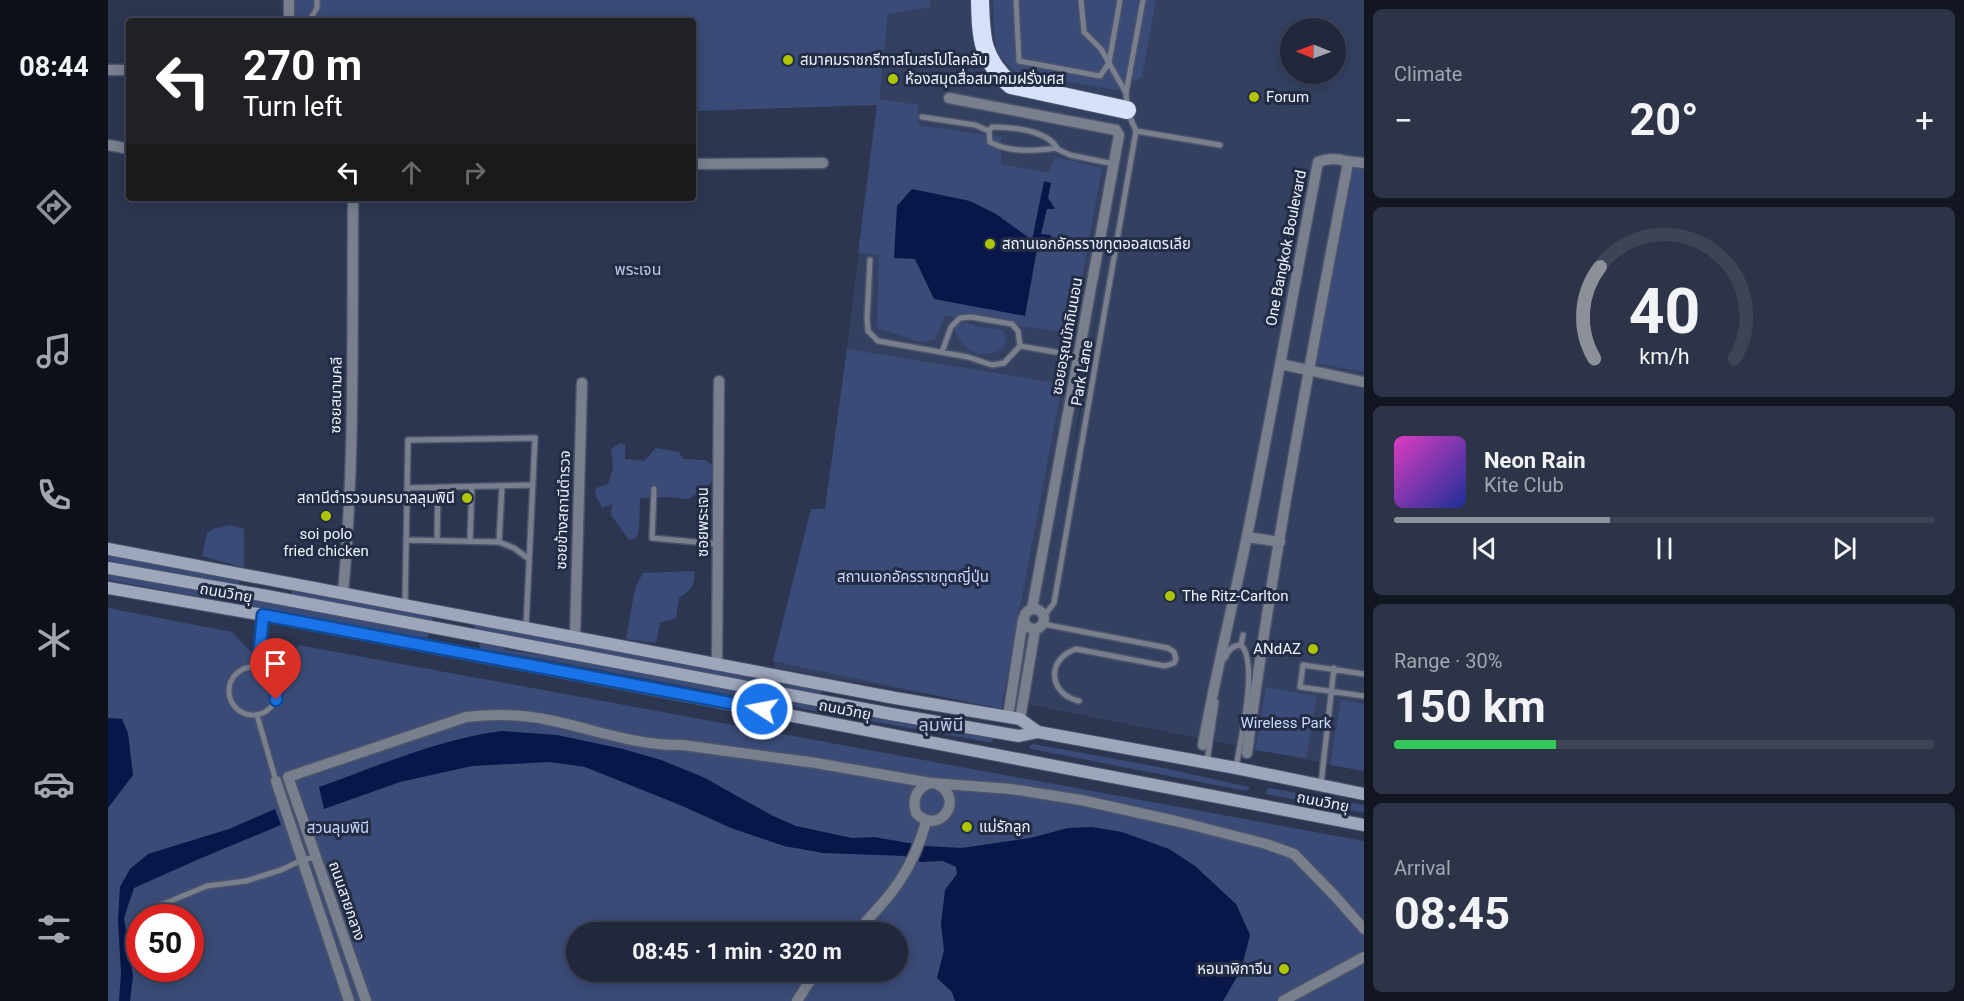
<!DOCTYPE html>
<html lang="en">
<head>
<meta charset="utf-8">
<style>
	:root { --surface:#21283c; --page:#2d3447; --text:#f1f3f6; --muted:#a2a6af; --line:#3e4456; --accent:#8c9099 }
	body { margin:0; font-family:Roboto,"Noto Sans Thai",sans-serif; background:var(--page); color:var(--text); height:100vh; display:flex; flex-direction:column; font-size:22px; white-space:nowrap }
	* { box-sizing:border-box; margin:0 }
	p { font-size:20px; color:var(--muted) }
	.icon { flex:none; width:33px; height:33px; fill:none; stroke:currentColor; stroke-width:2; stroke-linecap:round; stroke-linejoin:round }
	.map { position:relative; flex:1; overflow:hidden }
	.panel { display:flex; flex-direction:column; gap:9px; padding:9px; background:#121621; width:600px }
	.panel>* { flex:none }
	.guide { position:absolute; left:18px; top:18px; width:570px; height:183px; border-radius:6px; box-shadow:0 3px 15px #0003,0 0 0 2px var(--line); background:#202124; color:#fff; overflow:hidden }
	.needle { width:39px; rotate:271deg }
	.buttons { position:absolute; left:1172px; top:18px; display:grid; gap:12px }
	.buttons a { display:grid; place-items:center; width:66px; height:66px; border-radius:50%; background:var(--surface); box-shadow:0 3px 15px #0003,0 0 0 2px var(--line); font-size:30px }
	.speed { position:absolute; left:18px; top:904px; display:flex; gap:12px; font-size:30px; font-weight:700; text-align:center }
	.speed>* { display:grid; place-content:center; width:78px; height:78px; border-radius:50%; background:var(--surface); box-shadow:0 3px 15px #0003,0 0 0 2px var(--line); line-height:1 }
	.speed .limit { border:9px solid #d22; background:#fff; color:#111 }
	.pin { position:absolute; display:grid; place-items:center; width:51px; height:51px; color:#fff; margin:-62px -26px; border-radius:50% 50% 50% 0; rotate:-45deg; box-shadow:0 0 6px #0007 }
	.pin .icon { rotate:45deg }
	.me { position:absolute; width:66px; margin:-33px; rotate:281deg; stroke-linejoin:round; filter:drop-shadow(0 0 4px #0008) }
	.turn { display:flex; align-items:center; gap:21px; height:126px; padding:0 18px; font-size:27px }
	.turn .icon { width:78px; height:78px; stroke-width:2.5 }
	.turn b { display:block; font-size:42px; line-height:51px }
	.lanes { display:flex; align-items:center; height:57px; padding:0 18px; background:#0003; justify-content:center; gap:30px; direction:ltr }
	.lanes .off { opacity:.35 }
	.big { font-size:45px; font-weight:700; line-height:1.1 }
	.panel .widget { flex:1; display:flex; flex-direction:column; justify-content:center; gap:9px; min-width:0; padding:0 21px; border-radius:9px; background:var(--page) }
	.panel .dial { align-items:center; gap:0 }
	.dial svg { height:156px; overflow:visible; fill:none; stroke:var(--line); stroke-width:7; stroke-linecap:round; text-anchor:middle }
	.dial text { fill:var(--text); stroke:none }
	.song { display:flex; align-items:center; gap:18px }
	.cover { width:72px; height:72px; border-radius:9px; background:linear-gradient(135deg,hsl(310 70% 55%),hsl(230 70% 35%)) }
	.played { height:6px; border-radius:3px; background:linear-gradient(90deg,var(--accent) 40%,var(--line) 40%) }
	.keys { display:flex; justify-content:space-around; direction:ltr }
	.heat { display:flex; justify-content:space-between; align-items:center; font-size:33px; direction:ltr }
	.charge { height:9px; border-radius:4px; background:linear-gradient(90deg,#34c759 30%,var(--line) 0) }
	.trip { position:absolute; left:458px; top:922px; width:342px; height:60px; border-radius:30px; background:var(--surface); box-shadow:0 3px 15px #0003,0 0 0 2px var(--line); font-weight:700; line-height:60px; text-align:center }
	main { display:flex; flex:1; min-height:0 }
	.dock { display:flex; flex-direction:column; width:108px; justify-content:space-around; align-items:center; background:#0d1018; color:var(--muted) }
	.dock .icon { width:42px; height:42px }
	.dock .selected { color:var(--accent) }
	.dock b { font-size:27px; color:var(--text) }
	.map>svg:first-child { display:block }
</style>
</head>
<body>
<main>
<nav class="dock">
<b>08:44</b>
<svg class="icon selected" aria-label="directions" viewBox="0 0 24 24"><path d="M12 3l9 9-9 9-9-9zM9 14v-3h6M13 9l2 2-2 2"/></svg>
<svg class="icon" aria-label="music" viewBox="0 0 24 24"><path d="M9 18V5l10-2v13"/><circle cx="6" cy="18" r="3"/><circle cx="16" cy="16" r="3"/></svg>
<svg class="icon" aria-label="phone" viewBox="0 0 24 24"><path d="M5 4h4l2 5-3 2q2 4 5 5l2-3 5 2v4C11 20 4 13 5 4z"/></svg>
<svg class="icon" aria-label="climate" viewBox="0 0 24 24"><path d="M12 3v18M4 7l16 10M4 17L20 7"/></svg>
<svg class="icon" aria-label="car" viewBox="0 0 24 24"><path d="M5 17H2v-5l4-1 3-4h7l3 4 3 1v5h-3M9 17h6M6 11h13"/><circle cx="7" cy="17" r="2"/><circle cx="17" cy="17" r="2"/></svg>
<svg class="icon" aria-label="filters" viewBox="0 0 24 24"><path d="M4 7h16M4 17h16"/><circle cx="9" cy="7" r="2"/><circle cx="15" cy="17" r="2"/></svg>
</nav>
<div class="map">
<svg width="1256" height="1001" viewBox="0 0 1256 1001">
	<rect width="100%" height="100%" fill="#2c3650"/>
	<path fill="#334060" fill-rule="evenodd" d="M822,0H1256V771L919,704L918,711L667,668L665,661L703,509H717L739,349L780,14L821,7ZM1182,28H1227V74H1182ZM1000,249L975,400L954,510Z"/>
	<path fill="#3a4b77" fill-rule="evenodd" d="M187,0H822V7L780,14L771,99L810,105V125L893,137V164L941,173L947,157L994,168L964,333L837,316L827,339L812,342L769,328L771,255L750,253L769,105L585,111V21H186Z
		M885,0H1048L1034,77L1007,90L908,73L890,55L887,40Z
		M1246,165L1256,167V372L1208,363Z
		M858,322L867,326L895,330L898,337L896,348C873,361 855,353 846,328L851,323Z
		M739,349L954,384L893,709L665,661L703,509H717Z
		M513,443L517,445V459L536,461L548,448L571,452L575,459L596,460L608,466L607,478L597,489L580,499L560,497L532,498L531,531L528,538L521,540L503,515L504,504L494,508L487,493L488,488L500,484L505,468L503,449Z
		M122,525L136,529V568L94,556L99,533L105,529Z
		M0,555L128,579L131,580V583L130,585L0,561Z
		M586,571C588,586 582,590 571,598L568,618L552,623L548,643L518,639L527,588L535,573Z
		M0,573L317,631L321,635L318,638L0,580Z
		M184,591L323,616L325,618L324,621L319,622L184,594Z
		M0,608L124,632L142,651L167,656L189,649L190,645L1256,841V1001H0ZM32,918H82V969H32ZM468,933H789V972H468Z
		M367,623L716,690L711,694L369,631L366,630Z
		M375,640L384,642L399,650L474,661L734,711L735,714L732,716L434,659L372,649L371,643Z
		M1158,687L1209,696L1198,758L1147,750Z
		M1233,700L1256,704V771L1222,765Z
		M761,715L884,736L885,739L884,742H880L762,721L760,720Z
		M925,744L1051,767L1141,787V789L1138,791L923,749L921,746Z
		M1161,788L1256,805V813L1158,794L1159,789Z"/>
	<path fill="#081649" d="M936,181L943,183L940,198L947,209H939L933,234L943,235L941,251L929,249L917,316L826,299L807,259L786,258L789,206L804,189L862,201L888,214L924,240Z
		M0,718L14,719L20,733L25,775L0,808Z
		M394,731L449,735L515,749L553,760L595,777L665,816L688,826L744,838L766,837L818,846L854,848L922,838L960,828L984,827L1014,832L1061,849L1087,866L1128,904L1142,935L1133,970L1115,1001H847L844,992L829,978L836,950L833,924L837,890L849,874L848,867L835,861L813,862L796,856L715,853L676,846L623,828L572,805L477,767L442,762L364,766L292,782L216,809L211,787C270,766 331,739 394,731Z
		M167,809L173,825L91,859L26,888L16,918L25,976L22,1001H11L13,973L10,920L12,887L22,869L40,854L121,829Z"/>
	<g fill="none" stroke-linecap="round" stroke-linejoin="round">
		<g stroke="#4b546c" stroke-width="8">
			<path id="lane" d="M908,0L911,61L992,76L1001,63L1012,0
				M973,0L976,32L993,49L1018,93
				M201,21L209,8V0
				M814,117L867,125L881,131
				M884,127C903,127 939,130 949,148C927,151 902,153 882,142L881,131Z
				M1028,131L1019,110L1018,93L1035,0
				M1028,131L1112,145
				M947,148L962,155L1006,164
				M762,260L759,319L760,331L770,341L860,357L884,365L896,363L912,346L910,331L904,324L863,317L852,318L843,327L834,352
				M912,346L970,356
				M299,488L425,485
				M546,489L544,538L610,544
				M298,540L391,542L406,548L421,559
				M329,540L330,487
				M362,540L364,487
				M391,542L394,486
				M297,605L300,440L427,438L418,627
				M936,616L946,603L1028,131
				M935,624L1060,648L1066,652L1068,659L1066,663L1057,666L968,649C938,659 940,694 971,701
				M1133,645L1135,635
				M1117,658C1120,650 1125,645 1133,645C1151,663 1132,742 1128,768
				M121 691a24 24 0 1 1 48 0a24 24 0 1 1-48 0Z
				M150,667L155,617
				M1256,674L1195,665L1192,687L1256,696
				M149,715L168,781
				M1099,761L1108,702
				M1213,784L1226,668
				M48,918V907L99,886L138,881L173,870L194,860L208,857"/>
		</g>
		<g stroke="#4b546c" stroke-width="13">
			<path id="street" d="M181,21V0
				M0,70H21
				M841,98L1008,130L1011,135L924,609
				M0,145L21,149
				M1238,161L1256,163
				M585,164L715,163
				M1172,364L1256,382
				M1139,537L1172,542
				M235,593C247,463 244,332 245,202L244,198
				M916 619a10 10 0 1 1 20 0a10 10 0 1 1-20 0Z
				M467,637L474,383
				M609,664L611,381
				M900,717L915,619
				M912,719L927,630
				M1095,745C1107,675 1125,606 1139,536C1164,412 1186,287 1210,162C1220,158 1228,158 1238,161L1239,168C1202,362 1165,557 1139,753
				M168,781L241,1001
				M822,783C808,789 804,799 808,813C831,837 858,799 829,784
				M747,933C783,896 804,872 818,822
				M258,1001L180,777L358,717C386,714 413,714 441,720C485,729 529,746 574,745L708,763L823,783L903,789L973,800L1072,822L1158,844L1186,854L1226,895L1256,929
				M689,1001L703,979L709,972
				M1175,1001L1256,957"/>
		</g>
		<g stroke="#4b546c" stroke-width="14">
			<path id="secondary" d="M0,549L787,698L912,719L930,732
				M0,568L159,596L783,714L911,736L930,732L1128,768L1256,794
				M0,588L155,615L1256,825"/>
		</g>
		<g stroke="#4b546c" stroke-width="20">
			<path id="highway" d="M872,0C873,37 873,59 903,85L1019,110"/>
		</g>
		<use href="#lane" stroke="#797f8c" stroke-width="5"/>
		<use href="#street" stroke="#797f8c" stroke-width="10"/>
		<use href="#secondary" stroke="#9da6bb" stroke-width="12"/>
		<use href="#highway" stroke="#d6e1fb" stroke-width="18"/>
	</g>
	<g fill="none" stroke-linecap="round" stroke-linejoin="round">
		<g stroke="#114b97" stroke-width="15">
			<path id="route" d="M168,700L169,683L158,670L150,667L155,615L654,709"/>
		</g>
		<use href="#route" stroke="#1a73e8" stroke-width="10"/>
	</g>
	<g fill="#b0c502" stroke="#222c45" stroke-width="2">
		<circle cx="680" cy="60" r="6"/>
		<circle cx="785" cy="79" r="6"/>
		<circle cx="1146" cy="97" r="6"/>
		<circle cx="882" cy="244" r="6"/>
		<circle cx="359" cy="498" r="6"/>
		<circle cx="218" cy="516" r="6"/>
		<circle cx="1062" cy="596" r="6"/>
		<circle cx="1205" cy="649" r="6"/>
		<circle cx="859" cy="827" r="6"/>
		<circle cx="1176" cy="969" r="6"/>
	</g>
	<g text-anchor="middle" stroke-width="6" stroke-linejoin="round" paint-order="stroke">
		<g font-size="15" fill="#eff3fd" stroke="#222c45" text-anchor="start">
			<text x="692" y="65">สมาคมราชกรีฑาสโมสรโปโลคลับ</text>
			<text x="797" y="84">ห้องสมุดสื่อสมาคมฝรั่งเศส</text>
			<text x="1158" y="102">Forum</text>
			<text x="894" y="249">สถานเอกอัครราชทูตออสเตรเลีย</text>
			<text x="347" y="503" text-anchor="end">สถานีตำรวจนครบาลลุมพินี</text>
			<text x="218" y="539" text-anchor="middle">soi polo<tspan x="218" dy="17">fried chicken</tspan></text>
			<text x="1074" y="601">The Ritz-Carlton</text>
			<text x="1193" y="654" text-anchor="end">ANdAZ</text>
			<text x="871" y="832">แม่รักลูก</text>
			<text x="1164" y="974" text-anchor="end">หอนาฬิกาจีน</text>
		</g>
		<g font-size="15" fill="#eff3fd" stroke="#222c45">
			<text transform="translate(1178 248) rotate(-79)" y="5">One Bangkok Boulevard</text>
			<text transform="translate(959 336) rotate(-80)" y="5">ซอยอรุณมักกินนอน</text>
			<text transform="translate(974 373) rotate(-80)" y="5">Park Lane</text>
			<text transform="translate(228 395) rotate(-89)" y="5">ซอยสนามคลี</text>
			<text transform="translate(455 510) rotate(-88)" y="5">ซอยข้างสถานีตำรวจ</text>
			<text transform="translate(595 522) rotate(-90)" y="5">ซอยพระเจน</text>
			<text transform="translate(118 593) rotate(10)" y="5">ถนนวิทยุ</text>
			<text transform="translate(737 710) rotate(11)" y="5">ถนนวิทยุ</text>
			<text transform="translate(1215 802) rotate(11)" y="5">ถนนวิทยุ</text>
			<text transform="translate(239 901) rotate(71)" y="5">ถนนสายกลาง</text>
		</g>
		<g font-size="15" fill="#c9d8fb" stroke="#222c45">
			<text x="805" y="582">สถานเอกอัครราชทูตญี่ปุ่น</text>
			<text x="1178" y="728">Wireless Park</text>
			<text x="230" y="833">สวนลุมพินี</text>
		</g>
		<g font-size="16" fill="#bccae9" stroke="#222c45">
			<text x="530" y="275">พระเจน</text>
		</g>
		<g font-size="18" fill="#bccae9" stroke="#222c45">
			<text x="833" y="731">ลุมพินี</text>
		</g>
	</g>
</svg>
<div class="buttons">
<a><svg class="needle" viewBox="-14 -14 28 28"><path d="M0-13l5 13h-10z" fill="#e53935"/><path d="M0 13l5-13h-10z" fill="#a2a6af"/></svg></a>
</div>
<div class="speed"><div class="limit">50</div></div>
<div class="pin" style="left:168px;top:700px;background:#d93025"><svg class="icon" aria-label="arrive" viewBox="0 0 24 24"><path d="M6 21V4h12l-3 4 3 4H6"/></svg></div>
<svg class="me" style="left:654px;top:709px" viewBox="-20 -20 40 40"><circle r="17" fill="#1a73e8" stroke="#fff" stroke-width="3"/><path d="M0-11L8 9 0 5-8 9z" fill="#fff"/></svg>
<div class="trip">08:45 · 1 min · 320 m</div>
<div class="guide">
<div class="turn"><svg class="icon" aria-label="left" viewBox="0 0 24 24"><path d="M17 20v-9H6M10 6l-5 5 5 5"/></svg><div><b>270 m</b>Turn left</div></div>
<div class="lanes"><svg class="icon" aria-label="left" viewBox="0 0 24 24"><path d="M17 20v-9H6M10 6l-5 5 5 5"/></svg><svg class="icon off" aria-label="ahead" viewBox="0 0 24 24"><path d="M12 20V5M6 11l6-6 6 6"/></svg><svg class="icon off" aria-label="right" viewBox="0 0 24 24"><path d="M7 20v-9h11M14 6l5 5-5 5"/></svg></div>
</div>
</div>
<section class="panel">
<div class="widget"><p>Climate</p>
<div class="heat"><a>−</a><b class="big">20°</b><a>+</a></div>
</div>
<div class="widget dial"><svg viewBox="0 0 100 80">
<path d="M14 69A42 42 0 1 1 86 69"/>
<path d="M14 69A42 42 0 0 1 17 22" stroke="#8c9099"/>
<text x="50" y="56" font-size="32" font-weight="700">40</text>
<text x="50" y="72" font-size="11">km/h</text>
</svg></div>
<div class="widget">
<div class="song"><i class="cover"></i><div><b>Neon Rain</b><p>Kite Club</p></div></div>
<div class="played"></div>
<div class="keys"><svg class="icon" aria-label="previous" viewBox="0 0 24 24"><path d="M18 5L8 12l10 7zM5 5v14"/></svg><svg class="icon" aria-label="pause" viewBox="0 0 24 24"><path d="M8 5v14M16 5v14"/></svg><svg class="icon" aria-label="next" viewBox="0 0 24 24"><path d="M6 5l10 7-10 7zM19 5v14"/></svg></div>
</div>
<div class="widget"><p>Range · 30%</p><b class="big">150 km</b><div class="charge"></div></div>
<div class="widget"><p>Arrival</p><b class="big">08:45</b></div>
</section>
</main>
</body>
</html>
